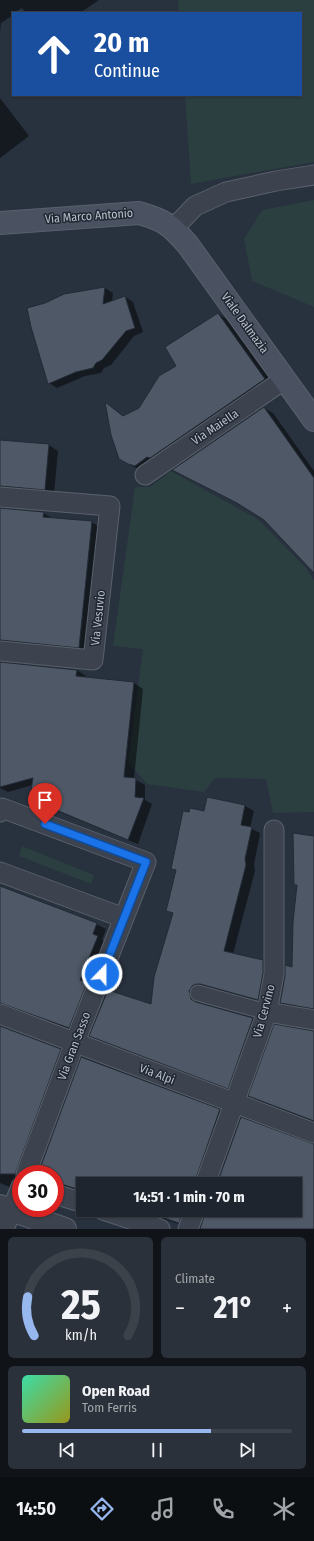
<!DOCTYPE html>
<html lang="en">
<head>
<meta charset="utf-8">
<style>
	:root { --surface:#1e252e; --page:#2b313a; --text:#f1f3f6; --muted:#a1a5aa; --line:#3c424a; --accent:#97b8ef }
	body { margin:0; font-family:"Fira Sans Condensed",sans-serif; background:var(--page); color:var(--text); height:100vh; display:flex; flex-direction:column; font-size:15px; white-space:nowrap }
	* { box-sizing:border-box; margin:0 }
	p { font-size:13px; color:var(--muted) }
	.icon { flex:none; width:22px; height:22px; fill:none; stroke:currentColor; stroke-width:2; stroke-linecap:round; stroke-linejoin:round }
	.map { position:relative; height:1229px; overflow:hidden }
	.panel { display:flex; flex-direction:column; gap:8px; padding:8px; background:#101419; flex:1 }
	.panel>* { flex:none }
	.hud { position:absolute; left:12px; top:12px; width:290px; height:84px; border-radius:0px; box-shadow:0 1px 3px #0004,0 0 0 1px var(--line); background:#1a4fa0; color:#fff; overflow:hidden }
	.speed { position:absolute; left:12px; top:1165px; display:flex; gap:8px; font-size:20px; font-weight:700; text-align:center }
	.speed>* { display:grid; place-content:center; width:52px; height:52px; border-radius:50%; background:var(--surface); box-shadow:0 1px 3px #0004,0 0 0 1px var(--line); line-height:1 }
	.speed .limit { border:6px solid #d22; background:#fff; color:#111 }
	.pin { position:absolute; display:grid; place-items:center; width:34px; height:34px; color:#fff; margin:-41px -17px; border-radius:50% 50% 50% 0; rotate:-45deg; box-shadow:0 0 4px #0007 }
	.pin .icon { rotate:45deg }
	.me { position:absolute; width:44px; margin:-22px; rotate:22deg; stroke-linejoin:round; filter:drop-shadow(0 0 3px #0008) }
	.turn { display:flex; align-items:center; gap:14px; height:84px; padding:0 16px; font-size:18px }
	.turn .icon { width:52px; height:52px; stroke-width:2.5 }
	.turn b { display:block; font-size:28px; line-height:34px }
	.big { font-size:30px; font-weight:700; line-height:1.1 }
	.panel .tile { flex:1; display:flex; flex-direction:column; justify-content:center; gap:6px; min-width:0; padding:0 14px; border-radius:6px; background:var(--page) }
	.panel .dial { align-items:center; gap:0 }
	.dial svg { height:104px; overflow:visible; fill:none; stroke:var(--line); stroke-width:7; stroke-linecap:round; text-anchor:middle }
	.dial text { fill:var(--text); stroke:none }
	.song { display:flex; align-items:center; gap:12px }
	.cover { width:48px; height:48px; border-radius:6px; background:linear-gradient(135deg,hsl(160 70% 55%),hsl(60 70% 35%)) }
	.played { height:4px; border-radius:2px; background:linear-gradient(90deg,var(--accent) 70%,var(--line) 70%) }
	.keys { display:flex; justify-content:space-around; direction:ltr }
	.heat { display:flex; justify-content:space-between; align-items:center; font-size:22px; direction:ltr }
	.panel .tiles { flex:1; display:grid; gap:8px; grid-template-columns:1fr 1fr }
	.tile:last-child { grid-column:span 2 }
	.trip { position:absolute; left:76px; top:1177px; width:226px; height:40px; border-radius:0px; background:var(--surface); box-shadow:0 1px 3px #0004,0 0 0 1px var(--line); font-weight:700; line-height:40px; text-align:center }
	.tabs { display:flex; height:64px; justify-content:space-around; align-items:center; background:#0c0f12; color:var(--muted) }
	.tabs .icon { width:28px; height:28px }
	.tabs .active { color:var(--accent) }
	.tabs b { font-size:18px; color:var(--text) }
	.map>svg:first-child { display:block }
</style>
</head>
<body>
<div class="map">
<svg width="314" height="1229" viewBox="0 0 314 1229">
	<rect width="100%" height="100%" fill="#28313e"/>
	<path fill="#2b3e40" d="M178,0H314V162L191,184L185,95H301V13H179Z
		M314,200V307L252,281L244,239L262,210Z
		M171,471L259,520L307,569L314,581V812L273,813L266,779L215,778L204,792L147,784L128,762L143,649L113,646L135,487H150Z
		M22,846L94,875L91,884L19,856Z"/>
	<path fill="#0007" d="M0,0H99L80,13H26L22,8L13,13V15L1,23L0,33Z
		M0,98L29,136L0,158Z
		M105,288L113,293L112,302L125,297L133,302L143,332L134,336L111,365L104,368L101,373L85,376L57,388L49,383L45,303L64,295Z
		M218,314L227,319L274,385L144,470L138,469L120,459L107,404L125,417L139,409L178,366Z
		M264,408L273,413L314,471V574L310,567Z
		M0,441L49,445L58,451L54,494L0,496Z
		M0,509L43,513L52,518L92,522L101,528L88,652L0,650Z
		M0,663L77,670L86,676V678L134,683L143,689L134,779L145,785V800L152,804L138,844L47,807L38,801L41,794L33,789V785L8,792L0,788Z
		M245,806L254,811L250,828L260,833L254,865L255,871L233,954L263,961L272,966L267,1005L198,996L200,1004L253,1018L262,1024L237,1093L99,1041L90,1036L152,1005L174,914L167,910L177,871L172,868L190,813Z
		M314,837V1012L290,1008L281,1003L293,968L298,886L295,884Z
		M0,887L96,924L106,929L102,940L106,942L78,1033L14,1008H8L0,1014Z
		M0,1026L60,1050L70,1055L14,1189L0,1183Z
		M314,1032V1122L258,1101L250,1096Z
		M82,1058L220,1110L229,1115L204,1184H83V1193L55,1184V1174H39Z
		M136,1210H195L188,1227Z"/>
	<path fill="#4e5866" stroke="#222a35" d="M105,287L103,304L125,296L135,328L126,331L102,360L96,363L93,368L76,372L48,384L31,327L27,308L45,303L64,294Z
		M218,313L265,379L150,458L147,457L135,466L128,464L119,459L111,435L105,402L123,416L139,408L159,376L176,366L165,347Z
		M264,407L314,478V573L264,520L237,503L172,470Z
		M0,440L49,444L45,490L0,486Z
		M0,508L44,512L43,517L92,521L79,648L0,640Z
		M0,662L77,670L76,676L134,682L124,777L136,778L135,797L144,798L128,840L37,802L41,791L31,790L33,778L0,787Z
		M207,797L245,805L241,825L252,827L245,859L246,865L224,951L263,960V973L258,1000L200,984H196L192,986L189,991L191,999L196,1002L253,1018L228,1089L89,1036L108,990L151,1004L154,977L173,913L166,911L176,870L171,869L183,811L189,812L190,808L204,811Z
		M293,833L314,836V1009L280,1003L285,976V965L292,967L293,922L297,885H294Z
		M0,886L97,923L93,934L98,936L80,980L87,983L69,1028L0,1003Z
		M274,1024L314,1031V1121L248,1096Z
		M0,1026L61,1049L15,1174H0Z
		M81,1057L220,1109L194,1184H83V1191L55,1182V1174H38Z
		M241,1117L314,1144V1229H200L206,1210H295V1184H217Z
		M140,1210H183L179,1223Z"/>
	<g fill="none" stroke-linecap="round" stroke-linejoin="round">
		<g stroke="#59616c" stroke-width="17">
			<path id="pedestrian" d="M198,993L267,1012"/>
		</g>
		<g stroke="#59616c" stroke-width="21">
			<path id="minor" d="M174,228L195,206L226,192L276,181L314,175
				M145,475L285,379
				M0,497L110,506L93,660L0,651
				M0,812L2,808L146,862L75,1042L26,1174
				M0,872L124,918
				M267,1012L314,1020
				M0,1014L314,1133
				M205,1184L267,1012L274,974V830
				M55,1194L83,1203
				M103,1210L160,1229
				M4,1229L21,1187
				M188,1229L195,1210"/>
		</g>
		<g stroke="#59616c" stroke-width="24">
			<path id="tertiary" d="M0,1206L65,1229"/>
		</g>
		<g stroke="#59616c" stroke-width="24">
			<path id="secondary" d="M0,223L139,213C164,220 171,225 188,245L314,420"/>
		</g>
		<use href="#pedestrian" stroke="#3c434e" stroke-width="15"/>
		<use href="#minor" stroke="#3c434e" stroke-width="19"/>
		<use href="#tertiary" stroke="#3c434e" stroke-width="22"/>
		<use href="#secondary" stroke="#4a5261" stroke-width="22"/>
	</g>
	<g fill="none" stroke-linecap="round" stroke-linejoin="round">
		<g stroke="#114b97" stroke-width="10">
			<path id="route" d="M45,824L146,862L102,974"/>
		</g>
		<use href="#route" stroke="#1a73e8" stroke-width="7"/>
	</g>
	<g text-anchor="middle" stroke-width="3" stroke-linejoin="round" paint-order="stroke">
		<g font-size="12" fill="#b8bec9" stroke="#202833">
			<text transform="translate(89 216) rotate(-4)" y="4">Via Marco Antonio</text>
			<text transform="translate(245 323) rotate(54)" y="4">Viale Dalmazia</text>
			<text transform="translate(215 427) rotate(-34)" y="4">Via Maiella</text>
			<text transform="translate(98 618) rotate(-84)" y="4">Via Vesuvio</text>
			<text transform="translate(264 1011) rotate(-75)" y="4">Via Cervino</text>
			<text transform="translate(74 1046) rotate(-69)" y="4">Via Gran Sasso</text>
			<text transform="translate(157 1074) rotate(21)" y="4">Via Alpi</text>
		</g>
	</g>
</svg>
<div class="speed"><div class="limit">30</div></div>
<div class="pin" style="left:45px;top:824px;background:#d93025"><svg class="icon" aria-label="arrive" viewBox="0 0 24 24"><path d="M6 21V4h12l-3 4 3 4H6"/></svg></div>
<svg class="me" style="left:102px;top:974px" viewBox="-20 -20 40 40"><circle r="17" fill="#1a73e8" stroke="#fff" stroke-width="3"/><path d="M0-11L8 9 0 5-8 9z" fill="#fff"/></svg>
<div class="trip">14:51 · 1 min · 70 m</div>
<div class="hud">
<div class="turn"><svg class="icon" aria-label="ahead" viewBox="0 0 24 24"><path d="M12 20V5M6 11l6-6 6 6"/></svg><div><b>20 m</b>Continue</div></div>
</div>
</div>
<section class="panel">
<div class="tiles">
<div class="tile dial"><svg viewBox="0 0 100 80">
<path d="M14 69A42 42 0 1 1 86 69"/>
<path d="M14 69A42 42 0 0 1 9 39" stroke="#97b8ef"/>
<text x="50" y="56" font-size="32" font-weight="700">25</text>
<text x="50" y="72" font-size="11">km/h</text>
</svg></div>
<div class="tile"><p>Climate</p>
<div class="heat"><a>−</a><b class="big">21°</b><a>+</a></div>
</div>
<div class="tile">
<div class="song"><i class="cover"></i><div><b>Open Road</b><p>Tom Ferris</p></div></div>
<div class="played"></div>
<div class="keys"><svg class="icon" aria-label="previous" viewBox="0 0 24 24"><path d="M18 5L8 12l10 7zM5 5v14"/></svg><svg class="icon" aria-label="pause" viewBox="0 0 24 24"><path d="M8 5v14M16 5v14"/></svg><svg class="icon" aria-label="next" viewBox="0 0 24 24"><path d="M6 5l10 7-10 7zM19 5v14"/></svg></div>
</div>
</div>
</section>
<nav class="tabs">
<b>14:50</b>
<svg class="icon active" aria-label="directions" viewBox="0 0 24 24"><path d="M12 3l9 9-9 9-9-9zM9 14v-3h6M13 9l2 2-2 2"/></svg>
<svg class="icon" aria-label="music" viewBox="0 0 24 24"><path d="M9 18V5l10-2v13"/><circle cx="6" cy="18" r="3"/><circle cx="16" cy="16" r="3"/></svg>
<svg class="icon" aria-label="phone" viewBox="0 0 24 24"><path d="M5 4h4l2 5-3 2q2 4 5 5l2-3 5 2v4C11 20 4 13 5 4z"/></svg>
<svg class="icon" aria-label="climate" viewBox="0 0 24 24"><path d="M12 3v18M4 7l16 10M4 17L20 7"/></svg>
</nav>
</body>
</html>
